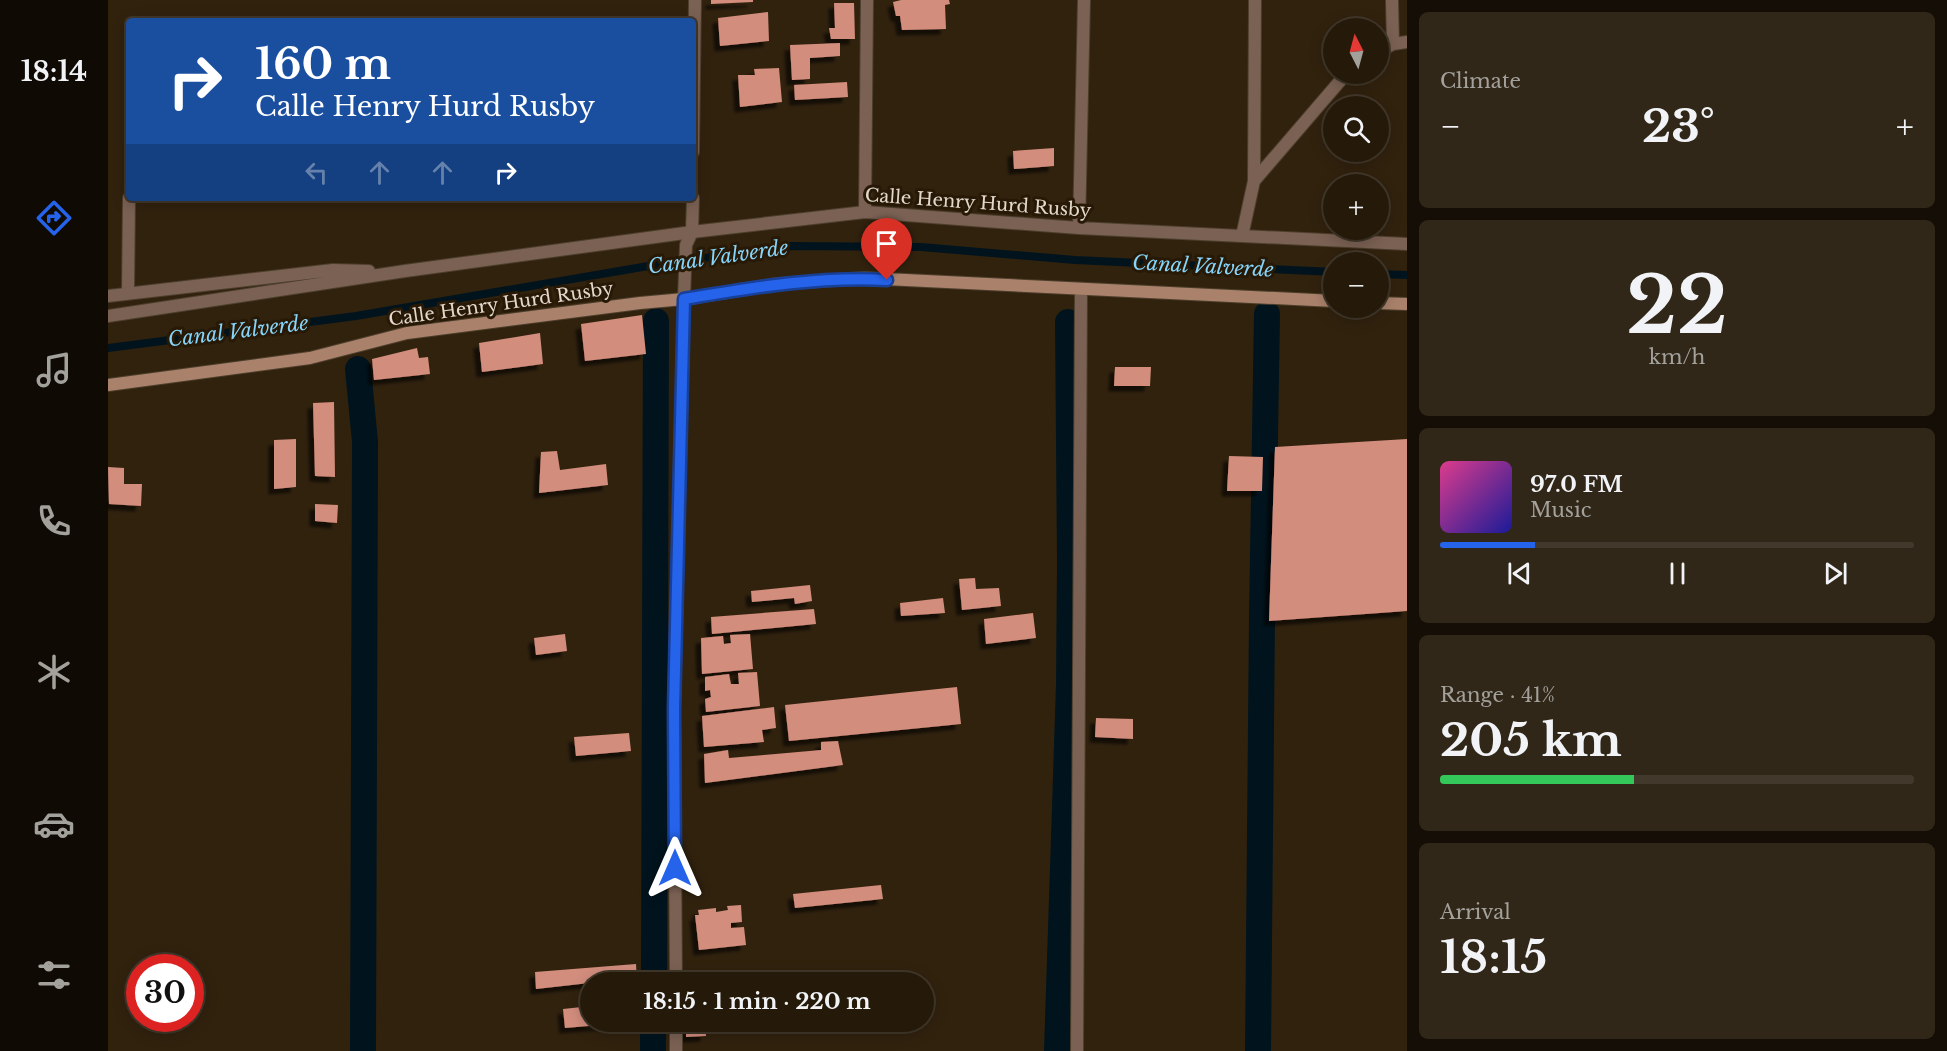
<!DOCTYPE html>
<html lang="en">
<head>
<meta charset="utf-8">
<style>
	:root { --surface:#251a0a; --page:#312718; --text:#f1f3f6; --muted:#a3a19c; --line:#42382b; --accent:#2563eb }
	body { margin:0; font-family:"Libre Baskerville",serif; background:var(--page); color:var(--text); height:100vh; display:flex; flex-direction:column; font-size:22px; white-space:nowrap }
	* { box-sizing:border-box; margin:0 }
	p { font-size:20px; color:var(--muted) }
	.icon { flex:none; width:33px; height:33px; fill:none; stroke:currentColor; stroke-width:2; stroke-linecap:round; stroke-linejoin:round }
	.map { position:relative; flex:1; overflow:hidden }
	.drawer { display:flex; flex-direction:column; gap:12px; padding:12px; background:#140e06; width:540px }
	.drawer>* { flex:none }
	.hud { position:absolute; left:18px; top:18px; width:570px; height:183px; border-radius:6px; box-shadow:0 3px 15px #0003,0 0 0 2px var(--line); background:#1a4fa0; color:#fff; overflow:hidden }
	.needle { width:39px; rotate:354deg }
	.fabs { position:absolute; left:1215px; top:18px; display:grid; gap:12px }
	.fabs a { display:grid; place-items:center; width:66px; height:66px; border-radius:50%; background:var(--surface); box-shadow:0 3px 15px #0003,0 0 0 2px var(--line); font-size:30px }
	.speed { position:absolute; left:18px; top:954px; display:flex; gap:12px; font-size:30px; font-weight:700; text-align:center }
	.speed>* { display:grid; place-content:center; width:78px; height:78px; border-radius:50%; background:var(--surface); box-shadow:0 3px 15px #0003,0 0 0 2px var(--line); line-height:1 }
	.speed .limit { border:9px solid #d22; background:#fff; color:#111 }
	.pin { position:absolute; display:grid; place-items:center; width:51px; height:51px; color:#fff; margin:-62px -26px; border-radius:50% 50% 50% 0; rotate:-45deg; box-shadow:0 0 6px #0007 }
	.pin .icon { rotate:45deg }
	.me { position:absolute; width:66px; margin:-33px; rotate:0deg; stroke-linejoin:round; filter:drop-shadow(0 0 4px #0008) }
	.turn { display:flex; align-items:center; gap:21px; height:126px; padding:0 30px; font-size:27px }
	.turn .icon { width:78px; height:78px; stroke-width:2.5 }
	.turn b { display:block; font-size:42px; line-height:51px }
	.lanes { display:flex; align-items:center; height:57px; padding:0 30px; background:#0003; justify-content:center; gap:30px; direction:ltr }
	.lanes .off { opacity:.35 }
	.big { font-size:45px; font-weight:800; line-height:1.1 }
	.drawer .tile { flex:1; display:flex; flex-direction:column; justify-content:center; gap:9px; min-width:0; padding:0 21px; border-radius:9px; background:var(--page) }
	.drawer .dial { align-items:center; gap:0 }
	.dial b { font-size:78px; line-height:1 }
	.song { display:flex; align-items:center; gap:18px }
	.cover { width:72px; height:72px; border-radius:9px; background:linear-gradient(135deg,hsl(330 70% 55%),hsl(240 70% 35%)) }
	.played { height:6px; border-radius:3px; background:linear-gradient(90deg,var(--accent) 20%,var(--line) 20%) }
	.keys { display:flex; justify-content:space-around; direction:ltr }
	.heat { display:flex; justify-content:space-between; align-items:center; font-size:33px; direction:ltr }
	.charge { height:9px; border-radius:4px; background:linear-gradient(90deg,#34c759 41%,var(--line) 0) }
	.trip { position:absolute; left:472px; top:972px; width:354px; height:60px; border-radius:30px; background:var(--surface); box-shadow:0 3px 15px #0003,0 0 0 2px var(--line); font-weight:800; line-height:60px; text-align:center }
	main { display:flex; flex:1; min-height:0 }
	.tabs { display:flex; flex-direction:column; width:108px; justify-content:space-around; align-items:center; background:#0f0a04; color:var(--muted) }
	.tabs .icon { width:42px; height:42px }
	.tabs .active { color:var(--accent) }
	.tabs b { font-size:27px; color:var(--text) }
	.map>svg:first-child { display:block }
</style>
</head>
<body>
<main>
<nav class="tabs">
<b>18:14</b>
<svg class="icon active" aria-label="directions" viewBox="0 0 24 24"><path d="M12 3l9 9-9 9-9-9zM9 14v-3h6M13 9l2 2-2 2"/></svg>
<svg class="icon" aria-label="music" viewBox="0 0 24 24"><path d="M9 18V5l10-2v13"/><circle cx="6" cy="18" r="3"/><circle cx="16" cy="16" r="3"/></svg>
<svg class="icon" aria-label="phone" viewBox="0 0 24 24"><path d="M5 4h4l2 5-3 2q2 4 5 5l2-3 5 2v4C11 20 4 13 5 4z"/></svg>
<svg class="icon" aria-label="climate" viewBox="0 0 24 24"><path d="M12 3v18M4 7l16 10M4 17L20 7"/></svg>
<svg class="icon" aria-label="car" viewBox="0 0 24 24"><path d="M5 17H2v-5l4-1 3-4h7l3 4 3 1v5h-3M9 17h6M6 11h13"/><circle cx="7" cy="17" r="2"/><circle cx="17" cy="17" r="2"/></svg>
<svg class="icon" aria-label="filters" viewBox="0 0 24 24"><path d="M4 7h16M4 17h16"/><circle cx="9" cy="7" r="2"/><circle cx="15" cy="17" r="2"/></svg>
</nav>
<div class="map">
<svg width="1299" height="1051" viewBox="0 0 1299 1051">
	<defs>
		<filter id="shadow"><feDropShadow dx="-5.5" dy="5.5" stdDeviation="1.5" flood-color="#0009"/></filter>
	</defs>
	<rect width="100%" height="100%" fill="#31220e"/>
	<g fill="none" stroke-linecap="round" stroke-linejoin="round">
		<path stroke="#01141e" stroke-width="8" d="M1270,274L1299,275
			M0,348L248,316L552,264L683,246L813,247L967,260L1226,272"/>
		<path stroke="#01141e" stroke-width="26" d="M250,369L257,442L255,1051
			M546,982L548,321
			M545,1051V1022
			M949,1051L961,684L962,562L960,322
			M1150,1051L1154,617L1159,314"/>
	</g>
	<path fill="#d28d7d" filter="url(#shadow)" d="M603,0H645V2L603,4Z
		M793,0H841L842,4L837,5L838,29L794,30L792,16H788L785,2Z
		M726,3H746L747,39H723L721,28H727Z
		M660,12L661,41L612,46L610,18Z
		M732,43V56L702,58V79L684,80L682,45Z
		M671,68L674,102L632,107L630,75H647L646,69Z
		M739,82L740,97L687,100L686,85Z
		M946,148V166L906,169L905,151Z
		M534,315L538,354L477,361L473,324Z
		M432,333L435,364L374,372L371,343Z
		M309,348L311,358L320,357L322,374L266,380L264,359Z
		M1007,367H1043L1042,386H1006Z
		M226,402L227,477L207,476L205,403Z
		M188,439V487L166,489V440Z
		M1299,439V611L1161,621L1167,447Z
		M449,451L452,470L498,464L500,485L431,493L433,452Z
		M1121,456L1155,457L1154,491H1119Z
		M0,467L16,468V484H34L33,506L1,504Z
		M207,504L230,505L229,523L207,521Z
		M867,578L868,589L891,588L893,606L854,610L851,579Z
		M702,585L704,601L687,604L686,598L644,602L643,591Z
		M835,598L837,613L793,616L792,603Z
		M706,609L708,624L604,634L603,617Z
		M925,613L928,638L878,644L876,619Z
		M457,634L459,651L428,655L426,638Z
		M642,634L645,669L594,674L593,638L615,636L616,644L623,643L622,635Z
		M649,672L652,706L598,712L597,699L603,697L602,690L597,691V677L621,674L623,684H631L630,673Z
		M849,687L853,724L681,741L677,705Z
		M666,707L668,728L654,730L656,742L596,747L594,716Z
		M988,718L1025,719V739L987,737Z
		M521,733L523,751L468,756L466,737Z
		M730,741L735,765L597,783L596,754L620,750L621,758L713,750V742Z
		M773,885L775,899L687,908L685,894Z
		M633,905L634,922L623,923V928L636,927L638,945L591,950L587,915H591L590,910L608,908V912L620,910L619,906Z
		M528,964L529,982H509L508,980L428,989L427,972Z
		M483,1006V1022H515V1023L457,1028L455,1009Z
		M578,1022H597L598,1036L578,1037Z"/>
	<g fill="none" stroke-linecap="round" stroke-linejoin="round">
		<g stroke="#4d3f2c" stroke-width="14">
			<path id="lane" d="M1146,181L1147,0
				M757,212L759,0
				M20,293L21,198
				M969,1051L973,290"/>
		</g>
		<g stroke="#4d3f2c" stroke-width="14">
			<path id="street" d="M1284,0L1285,44
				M1270,52L1285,44L1299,42
				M585,152L587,0
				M971,228L976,0
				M1134,236L1146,181L1238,74
				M0,296L225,270L261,271
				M0,316L297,271L584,232L757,212L971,228L1299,244
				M568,982L566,709L576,299L578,245L584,232L585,198
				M568,1022V1051"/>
		</g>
		<g stroke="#4d3f2c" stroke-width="14">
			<path id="secondary" d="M1270,303L1299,304
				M0,385L202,358L299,333L532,303L576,299L669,284L757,278L1226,301"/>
		</g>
		<use href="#lane" stroke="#7a6153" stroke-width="12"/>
		<use href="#street" stroke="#7a6153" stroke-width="12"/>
		<use href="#secondary" stroke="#aa826c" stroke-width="12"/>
	</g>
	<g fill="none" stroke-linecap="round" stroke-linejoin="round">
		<g stroke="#184099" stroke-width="15">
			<path id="route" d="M567,868L566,709L576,299C642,288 711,276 779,280"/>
		</g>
		<use href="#route" stroke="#2563eb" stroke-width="10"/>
	</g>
	<g text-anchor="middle" stroke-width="6" stroke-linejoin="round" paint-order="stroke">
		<g font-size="18" fill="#e2d8cb" stroke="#271905">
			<text transform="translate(870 203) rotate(4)" y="6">Calle Henry Hurd Rusby</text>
			<text transform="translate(393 304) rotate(-8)" y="6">Calle Henry Hurd Rusby</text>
		</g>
		<g font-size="20" font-style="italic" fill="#87d5fb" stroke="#271905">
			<text transform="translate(610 257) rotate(-8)" y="7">Canal Valverde</text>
			<text transform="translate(1095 266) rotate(3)" y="7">Canal Valverde</text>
			<text transform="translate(130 331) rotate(-7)" y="7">Canal Valverde</text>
		</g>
	</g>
</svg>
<div class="fabs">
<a><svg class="needle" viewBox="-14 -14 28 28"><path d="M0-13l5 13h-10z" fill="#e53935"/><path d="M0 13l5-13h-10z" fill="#a3a19c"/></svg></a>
<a><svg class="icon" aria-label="search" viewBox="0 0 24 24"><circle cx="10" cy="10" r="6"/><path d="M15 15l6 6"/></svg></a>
<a>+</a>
<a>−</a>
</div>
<div class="speed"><div class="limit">30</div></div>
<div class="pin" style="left:779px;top:280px;background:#d93025"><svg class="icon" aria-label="arrive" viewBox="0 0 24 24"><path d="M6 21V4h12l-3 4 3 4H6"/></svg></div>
<svg class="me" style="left:567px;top:868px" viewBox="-20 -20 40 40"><path d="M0-17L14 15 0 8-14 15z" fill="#2563eb" stroke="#fff" stroke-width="4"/></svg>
<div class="trip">18:15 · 1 min · 220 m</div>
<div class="hud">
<div class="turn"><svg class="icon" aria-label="right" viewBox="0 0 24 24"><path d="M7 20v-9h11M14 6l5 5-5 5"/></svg><div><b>160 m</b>Calle Henry Hurd Rusby</div></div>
<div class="lanes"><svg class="icon off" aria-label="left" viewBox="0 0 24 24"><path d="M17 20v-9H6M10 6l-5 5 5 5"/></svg><svg class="icon off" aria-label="ahead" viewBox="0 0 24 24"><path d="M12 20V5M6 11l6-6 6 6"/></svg><svg class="icon off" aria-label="ahead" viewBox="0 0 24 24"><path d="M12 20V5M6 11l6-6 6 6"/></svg><svg class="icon" aria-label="right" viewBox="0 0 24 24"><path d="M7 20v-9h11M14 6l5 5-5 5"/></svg></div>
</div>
</div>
<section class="drawer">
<div class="tile"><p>Climate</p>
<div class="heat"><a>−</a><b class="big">23°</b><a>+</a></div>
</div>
<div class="tile dial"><b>22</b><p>km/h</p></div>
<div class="tile">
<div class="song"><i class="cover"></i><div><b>97.0 FM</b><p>Music</p></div></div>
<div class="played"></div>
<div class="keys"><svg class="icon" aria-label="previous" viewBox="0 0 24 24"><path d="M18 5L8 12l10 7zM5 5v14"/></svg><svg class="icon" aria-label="pause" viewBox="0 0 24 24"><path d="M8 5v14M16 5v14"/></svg><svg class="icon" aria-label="next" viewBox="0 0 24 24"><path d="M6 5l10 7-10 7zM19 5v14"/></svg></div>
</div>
<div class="tile"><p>Range · 41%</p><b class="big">205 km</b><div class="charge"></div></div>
<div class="tile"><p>Arrival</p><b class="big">18:15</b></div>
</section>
</main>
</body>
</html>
